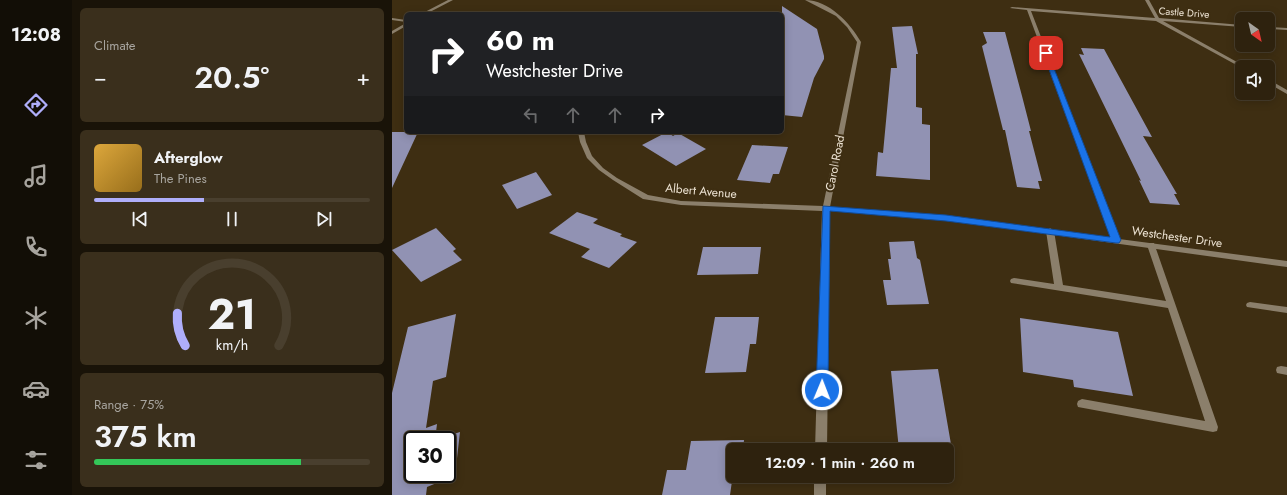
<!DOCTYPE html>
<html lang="en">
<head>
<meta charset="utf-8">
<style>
	:root { --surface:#2e220e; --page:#3a2f1c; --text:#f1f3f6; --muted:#a7a49e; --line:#493f2e; --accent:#afaefa }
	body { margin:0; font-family:Jost,sans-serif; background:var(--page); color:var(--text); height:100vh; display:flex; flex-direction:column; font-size:15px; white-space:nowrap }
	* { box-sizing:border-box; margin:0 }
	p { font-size:13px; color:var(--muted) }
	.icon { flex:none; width:22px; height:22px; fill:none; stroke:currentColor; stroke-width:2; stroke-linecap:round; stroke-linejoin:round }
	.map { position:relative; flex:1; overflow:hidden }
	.side { display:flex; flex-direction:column; gap:8px; padding:8px; background:#191308; width:320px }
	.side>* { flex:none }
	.guide { position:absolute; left:12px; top:12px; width:380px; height:122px; border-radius:6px; box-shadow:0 2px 10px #0003,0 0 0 1px var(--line); background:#202124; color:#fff; overflow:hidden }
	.needle { width:26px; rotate:146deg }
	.fabs { position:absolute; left:843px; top:12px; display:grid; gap:8px }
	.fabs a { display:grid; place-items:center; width:40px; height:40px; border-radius:6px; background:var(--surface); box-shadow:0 2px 10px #0003,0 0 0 1px var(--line); font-size:20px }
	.speed { position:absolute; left:12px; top:431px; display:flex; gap:8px; font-size:20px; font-weight:700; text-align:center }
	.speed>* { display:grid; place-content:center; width:52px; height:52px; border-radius:50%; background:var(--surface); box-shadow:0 2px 10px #0003,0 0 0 1px var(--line); line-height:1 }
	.speed .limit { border:2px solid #111; border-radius:6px; background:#fff; color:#111 }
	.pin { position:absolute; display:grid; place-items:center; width:34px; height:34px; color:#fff; margin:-17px; border-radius:8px; box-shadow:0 2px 6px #0006 }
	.me { position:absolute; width:44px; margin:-22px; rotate:1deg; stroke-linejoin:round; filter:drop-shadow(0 0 3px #0008) }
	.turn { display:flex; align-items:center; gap:14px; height:84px; padding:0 16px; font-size:18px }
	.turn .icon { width:52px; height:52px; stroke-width:2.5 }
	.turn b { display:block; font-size:28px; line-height:34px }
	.lanes { display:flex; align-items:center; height:38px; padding:0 16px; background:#0003; justify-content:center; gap:20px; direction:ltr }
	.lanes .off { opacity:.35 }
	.big { font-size:30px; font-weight:600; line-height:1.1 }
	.side .tile { flex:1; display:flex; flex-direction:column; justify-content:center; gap:6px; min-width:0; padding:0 14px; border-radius:6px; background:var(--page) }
	.side .dial { align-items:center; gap:0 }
	.dial svg { height:104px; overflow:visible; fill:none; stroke:var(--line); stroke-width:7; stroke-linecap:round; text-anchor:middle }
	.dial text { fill:var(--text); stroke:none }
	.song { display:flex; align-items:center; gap:12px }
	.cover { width:48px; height:48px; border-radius:6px; background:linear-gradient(135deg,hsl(40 70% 55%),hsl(40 70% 35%)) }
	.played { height:4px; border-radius:2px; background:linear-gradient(90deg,var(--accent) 40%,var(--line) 40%) }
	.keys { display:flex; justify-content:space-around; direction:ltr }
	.heat { display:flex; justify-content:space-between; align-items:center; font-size:22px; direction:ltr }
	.charge { height:6px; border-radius:3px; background:linear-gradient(90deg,#34c759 75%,var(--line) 0) }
	.trip { position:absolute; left:334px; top:443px; width:228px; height:40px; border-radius:6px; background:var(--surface); box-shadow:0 2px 10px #0003,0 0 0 1px var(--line); font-weight:600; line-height:40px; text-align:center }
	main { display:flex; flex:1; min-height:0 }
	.dock { display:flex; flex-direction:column; width:72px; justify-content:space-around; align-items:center; background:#120e06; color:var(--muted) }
	.dock .icon { width:28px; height:28px }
	.dock .current { color:var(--accent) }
	.dock b { font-size:18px; color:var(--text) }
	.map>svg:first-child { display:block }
</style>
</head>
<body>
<main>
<nav class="dock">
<b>12:08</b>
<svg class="icon current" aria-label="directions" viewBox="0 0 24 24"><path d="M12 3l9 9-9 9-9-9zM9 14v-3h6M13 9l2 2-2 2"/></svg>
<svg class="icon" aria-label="music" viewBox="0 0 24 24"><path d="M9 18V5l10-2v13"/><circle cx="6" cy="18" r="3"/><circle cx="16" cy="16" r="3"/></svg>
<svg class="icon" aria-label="phone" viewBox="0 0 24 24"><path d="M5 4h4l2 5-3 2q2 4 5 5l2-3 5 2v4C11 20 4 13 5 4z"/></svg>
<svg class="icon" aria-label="climate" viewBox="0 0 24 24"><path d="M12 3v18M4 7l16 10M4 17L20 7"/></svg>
<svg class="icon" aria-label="car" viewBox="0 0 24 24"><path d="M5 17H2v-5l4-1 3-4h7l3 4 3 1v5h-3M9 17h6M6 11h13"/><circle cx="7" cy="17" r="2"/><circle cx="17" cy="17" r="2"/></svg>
<svg class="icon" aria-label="filters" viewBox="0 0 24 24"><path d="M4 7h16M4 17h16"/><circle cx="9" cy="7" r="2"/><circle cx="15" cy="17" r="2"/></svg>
</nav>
<section class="side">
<div class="tile"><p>Climate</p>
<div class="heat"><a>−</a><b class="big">20.5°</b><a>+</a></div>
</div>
<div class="tile">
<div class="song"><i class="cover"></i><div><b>Afterglow</b><p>The Pines</p></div></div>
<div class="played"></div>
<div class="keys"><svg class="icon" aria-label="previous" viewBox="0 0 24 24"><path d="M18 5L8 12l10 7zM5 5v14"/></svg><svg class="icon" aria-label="pause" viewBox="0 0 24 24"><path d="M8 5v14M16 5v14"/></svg><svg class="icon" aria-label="next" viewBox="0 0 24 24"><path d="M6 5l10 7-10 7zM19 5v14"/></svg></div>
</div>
<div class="tile dial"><svg viewBox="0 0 100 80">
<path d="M14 69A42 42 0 1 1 86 69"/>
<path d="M14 69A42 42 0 0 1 8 44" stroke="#afaefa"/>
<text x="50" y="56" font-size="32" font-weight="700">21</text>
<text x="50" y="72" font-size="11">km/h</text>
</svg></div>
<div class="tile"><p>Range · 75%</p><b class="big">375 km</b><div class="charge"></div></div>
</section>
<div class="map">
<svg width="895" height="495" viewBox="0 0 895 495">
	<rect width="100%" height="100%" fill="#3e2e12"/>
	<path fill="#9192b3" d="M390,6L425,29L432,56V59L422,78L410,117L390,115Z
		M520,26L526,54H524V107L530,108V124L538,125V180L484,176L486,152L491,153L499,68H505L500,27Z
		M591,32H613L630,96L639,131H637L650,181H646L648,189L625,187L613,130H611L590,46L595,43Z
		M689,48L712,49L760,137L751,136L785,194H782L788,205L758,203L747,180L749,181L687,54L692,55Z
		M0,132H26L0,188Z
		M275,132L281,136L286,133L314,149L284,166L250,145Z
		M360,145L396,147L387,174H381L378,183L345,180Z
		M144,172L160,195L125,209L110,185Z
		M185,212L206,219L201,223L230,234L228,236L245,242L217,268L189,257L198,249L157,233Z
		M44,228L64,249L61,251L70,260L29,282L0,250Z
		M522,241L525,258L528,260L537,304L495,305L491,280H499L496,259H499L497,242Z
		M311,247H369L366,274L305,275Z
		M64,314L54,377L41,381L34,428L45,424L43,440L68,432L64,467L55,470V440H21V474H49L47,482L35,487L34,495H0V393L16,327Z
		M323,317H367L364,344H358L354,372L313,373Z
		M628,318L726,332L741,396L682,387L681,380L631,372Z
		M546,369L560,450H507L499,371Z
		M352,440L351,450H341V476H348V481H340L338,495H270L275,470H294L299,441Z"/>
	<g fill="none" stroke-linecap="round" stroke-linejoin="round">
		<path fill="#8b7f6b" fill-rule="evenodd" d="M658,228L662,231L671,285L774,301L755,245L756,243H762L826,427L825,431L821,432L686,407L685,404L686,401L690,399L813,421L776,308L619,283L618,281L619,279L622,278L662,284L654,231Z
			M858,302L895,307V313L855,307L854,305L855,303Z
			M889,366L895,367V375L885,373L884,370L885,367Z"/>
		<path fill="#8b7f6b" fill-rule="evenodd" d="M56,0H61L34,14H29Z
			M413,0C437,0 458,23 469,42L438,207L554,216L719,238L635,10L618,8L620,7L763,18L753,0H757L767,18L850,25V27L771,21L854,67H850V68L764,21L639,11L727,239L895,261V267L554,220L464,212L438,211L435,450H423L430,211L289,205L251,199L221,180L207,170L195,158L188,142L186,132H192L194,142L200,156L211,168L225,178L256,195L289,201L431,206L465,42L455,27L444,16Z
			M0,18L14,20V22L0,20Z
			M14,23V26L0,34V31Z
			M876,27L895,28V30L876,29Z
			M876,79L895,90V94L876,83Z
			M422,476H434V495H422Z"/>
	</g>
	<path fill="#1a73e8" stroke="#114b97" d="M654,51L656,53L729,240L727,243H724L554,221L438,211L436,390L434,393L430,395L426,393L424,390L431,206L554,215L718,237L651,53Z"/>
	<g text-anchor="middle" stroke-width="4" stroke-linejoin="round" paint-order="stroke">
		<g font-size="10" fill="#eee4d4" stroke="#3e2e12">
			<text transform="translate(792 12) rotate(4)" y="4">Castle Drive</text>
		</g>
		<g font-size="12" fill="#eee4d4" stroke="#3e2e12">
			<text transform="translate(443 163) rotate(-79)" y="4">Carol Road</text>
			<text transform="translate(309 191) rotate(5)" y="4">Albert Avenue</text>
			<text transform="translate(785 237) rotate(8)" y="4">Westchester Drive</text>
		</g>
	</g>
</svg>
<div class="fabs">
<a><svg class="needle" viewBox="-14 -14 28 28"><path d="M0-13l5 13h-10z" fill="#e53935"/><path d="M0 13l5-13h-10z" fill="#a7a49e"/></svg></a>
<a><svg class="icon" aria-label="sound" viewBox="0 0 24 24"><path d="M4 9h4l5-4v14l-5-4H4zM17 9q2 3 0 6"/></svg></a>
</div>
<div class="speed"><div class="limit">30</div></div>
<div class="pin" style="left:654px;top:53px;background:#d93025"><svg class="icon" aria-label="arrive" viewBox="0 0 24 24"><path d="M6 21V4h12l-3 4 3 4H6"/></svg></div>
<svg class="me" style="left:430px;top:390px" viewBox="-20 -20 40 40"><circle r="17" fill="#1a73e8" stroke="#fff" stroke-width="3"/><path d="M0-11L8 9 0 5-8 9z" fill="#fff"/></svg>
<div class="trip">12:09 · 1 min · 260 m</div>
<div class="guide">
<div class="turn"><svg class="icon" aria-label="right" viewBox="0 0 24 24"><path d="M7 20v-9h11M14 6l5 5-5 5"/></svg><div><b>60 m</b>Westchester Drive</div></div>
<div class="lanes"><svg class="icon off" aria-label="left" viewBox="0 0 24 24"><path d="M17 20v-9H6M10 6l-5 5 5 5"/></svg><svg class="icon off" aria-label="ahead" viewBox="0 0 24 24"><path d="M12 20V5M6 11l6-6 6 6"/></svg><svg class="icon off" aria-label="ahead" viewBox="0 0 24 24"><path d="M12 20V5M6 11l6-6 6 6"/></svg><svg class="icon" aria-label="right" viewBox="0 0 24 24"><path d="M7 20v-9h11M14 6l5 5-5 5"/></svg></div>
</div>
</div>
</main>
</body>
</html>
